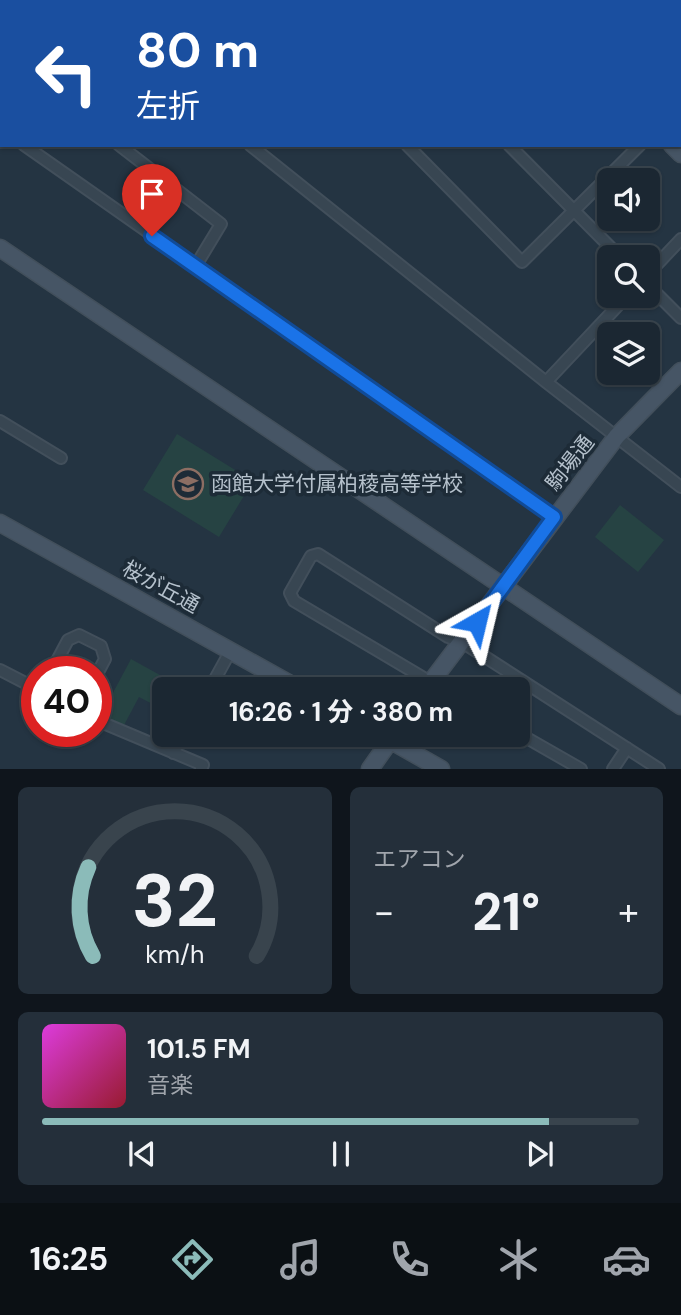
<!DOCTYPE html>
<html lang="ja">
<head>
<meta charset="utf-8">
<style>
	:root { --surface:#1b2732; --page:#242f3a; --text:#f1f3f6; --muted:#a0a5ac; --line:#39444d; --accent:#8bbbb9 }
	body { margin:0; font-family:"DM Sans","Noto Sans JP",sans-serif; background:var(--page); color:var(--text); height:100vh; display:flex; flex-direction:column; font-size:26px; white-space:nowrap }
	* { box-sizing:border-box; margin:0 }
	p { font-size:23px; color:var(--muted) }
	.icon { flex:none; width:38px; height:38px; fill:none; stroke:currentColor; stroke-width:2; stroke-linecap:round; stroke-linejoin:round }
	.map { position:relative; height:769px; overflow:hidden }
	.panel { display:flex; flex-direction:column; gap:18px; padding:18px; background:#0f151c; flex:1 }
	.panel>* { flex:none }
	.hud { position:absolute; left:0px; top:0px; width:682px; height:147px; box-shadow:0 2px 5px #0004,0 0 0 2px var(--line); background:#1a4fa0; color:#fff; overflow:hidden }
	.fabs { position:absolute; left:597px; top:168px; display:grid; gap:14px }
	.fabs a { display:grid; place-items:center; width:63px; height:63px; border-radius:10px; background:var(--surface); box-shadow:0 2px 5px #0004,0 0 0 2px var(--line); font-size:35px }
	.speed { position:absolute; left:21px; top:656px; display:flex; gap:14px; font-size:35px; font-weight:700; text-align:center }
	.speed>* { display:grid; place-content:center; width:91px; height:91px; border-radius:50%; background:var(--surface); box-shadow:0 2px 5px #0004,0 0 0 2px var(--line); line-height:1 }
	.speed .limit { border:10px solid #d22; background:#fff; color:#111 }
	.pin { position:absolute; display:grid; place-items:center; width:60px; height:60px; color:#fff; margin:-72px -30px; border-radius:50% 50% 50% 0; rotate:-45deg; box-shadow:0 0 7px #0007 }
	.pin .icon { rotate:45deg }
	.me { position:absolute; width:77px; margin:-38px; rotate:37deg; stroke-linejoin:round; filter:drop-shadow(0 0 5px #0008) }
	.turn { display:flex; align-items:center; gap:24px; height:147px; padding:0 21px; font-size:32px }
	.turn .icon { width:91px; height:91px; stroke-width:2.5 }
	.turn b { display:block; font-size:49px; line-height:60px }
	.big { font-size:52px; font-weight:700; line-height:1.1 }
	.panel .widget { flex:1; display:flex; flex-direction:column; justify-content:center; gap:10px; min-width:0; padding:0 24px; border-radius:10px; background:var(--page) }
	.panel .dial { align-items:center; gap:0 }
	.dial svg { height:182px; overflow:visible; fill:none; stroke:var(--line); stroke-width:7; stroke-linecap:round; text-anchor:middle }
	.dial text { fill:var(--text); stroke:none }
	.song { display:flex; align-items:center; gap:21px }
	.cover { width:84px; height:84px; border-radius:10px; background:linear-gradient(135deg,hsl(300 70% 55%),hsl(350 70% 35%)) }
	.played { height:7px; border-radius:4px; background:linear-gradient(90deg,var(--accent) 85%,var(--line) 85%) }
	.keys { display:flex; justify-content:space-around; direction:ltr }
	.heat { display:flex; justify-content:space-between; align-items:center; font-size:38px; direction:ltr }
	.panel .tiles { flex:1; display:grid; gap:18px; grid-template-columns:1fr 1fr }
	.widget:last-child { grid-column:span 2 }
	.trip { position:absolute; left:152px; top:677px; width:378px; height:70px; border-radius:10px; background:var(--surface); box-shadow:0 2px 5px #0004,0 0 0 2px var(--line); font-weight:700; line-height:70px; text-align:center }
	.dock { display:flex; height:112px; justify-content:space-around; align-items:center; background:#0b1014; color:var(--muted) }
	.dock .icon { width:49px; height:49px }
	.dock .on { color:var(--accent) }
	.dock b { font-size:32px; color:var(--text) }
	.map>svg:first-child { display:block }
</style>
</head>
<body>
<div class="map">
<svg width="681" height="769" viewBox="0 0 681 769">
	<rect width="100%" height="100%" fill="#243442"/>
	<path fill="#264343" d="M177,434L253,481L219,537L143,490Z
		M620,505L664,540L638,572L595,537Z
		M131,659L178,685L176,689L164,690V710L139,697L123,727L100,717Z"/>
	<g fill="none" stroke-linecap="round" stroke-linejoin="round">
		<g stroke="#424f5b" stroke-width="14">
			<path id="street" d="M69,0L71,2
				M247,0L249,2
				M364,0L366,2
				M637,0L639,2
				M290,2L292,0
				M483,2L485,0
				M0,122L2,120
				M24,145L554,517
				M119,145L221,224L195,267
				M250,145L546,382L681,487
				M407,145L522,262L640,145
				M509,145L620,257
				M648,274L681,239
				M648,285L681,318
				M546,382L627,296
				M0,421L61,458
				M0,670L37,689
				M51,672L68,640L79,635L101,646L105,659L96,676
				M209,690L231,650
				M444,690L294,601L290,593L311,556L318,554L448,637L462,642L659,769
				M96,720L203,765L201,769
				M518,733L581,769
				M173,753L183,735
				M613,769L627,748"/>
		</g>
		<g stroke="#424f5b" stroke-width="19">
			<path id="secondary" d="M529,0L531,2
				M672,145L681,154
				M0,248L681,706
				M0,523L301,690
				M425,690L617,436L681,371
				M381,735L441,769
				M370,769L394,735"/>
		</g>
		<use href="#street" stroke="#384652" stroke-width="10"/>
		<use href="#secondary" stroke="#465565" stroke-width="16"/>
	</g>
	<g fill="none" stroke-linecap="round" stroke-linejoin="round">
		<g stroke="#114b97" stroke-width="18">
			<path id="route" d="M152,236L554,517L477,622"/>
		</g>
		<use href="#route" stroke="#1a73e8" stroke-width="12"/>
	</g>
	<defs>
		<g id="school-ring" transform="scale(1.575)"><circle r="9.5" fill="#1d2b37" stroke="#8d6e63" stroke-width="1.5"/><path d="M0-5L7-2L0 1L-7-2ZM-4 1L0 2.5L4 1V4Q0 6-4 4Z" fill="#8d6e63"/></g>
	</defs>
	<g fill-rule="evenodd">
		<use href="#school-ring" x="188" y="484"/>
	</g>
	<g text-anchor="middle" stroke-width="7" stroke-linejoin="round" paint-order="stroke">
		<g font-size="21" fill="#b5c1cc" stroke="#1d2b37">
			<text transform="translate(570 463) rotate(-52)" y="7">駒場通</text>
			<text transform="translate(161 587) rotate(29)" y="7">桜が丘通</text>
		</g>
		<g font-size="21" fill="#b5c1cc" stroke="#1d2b37" text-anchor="start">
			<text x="211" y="491">函館大学付属柏稜高等学校</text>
		</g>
	</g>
</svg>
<div class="fabs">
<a><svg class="icon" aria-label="sound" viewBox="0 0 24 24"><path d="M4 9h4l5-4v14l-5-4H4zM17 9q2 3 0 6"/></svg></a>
<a><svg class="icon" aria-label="search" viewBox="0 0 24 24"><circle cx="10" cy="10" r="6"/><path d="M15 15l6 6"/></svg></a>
<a><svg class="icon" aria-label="layers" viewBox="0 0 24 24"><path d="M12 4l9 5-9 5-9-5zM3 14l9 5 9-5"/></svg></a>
</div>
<div class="speed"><div class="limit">40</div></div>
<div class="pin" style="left:152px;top:236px;background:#d93025"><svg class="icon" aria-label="arrive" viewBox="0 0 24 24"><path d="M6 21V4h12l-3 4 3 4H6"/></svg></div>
<svg class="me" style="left:477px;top:622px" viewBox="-20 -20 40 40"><path d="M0-17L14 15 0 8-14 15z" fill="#1a73e8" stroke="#fff" stroke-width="4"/></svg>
<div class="trip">16:26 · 1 分 · 380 m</div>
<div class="hud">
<div class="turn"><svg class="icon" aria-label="left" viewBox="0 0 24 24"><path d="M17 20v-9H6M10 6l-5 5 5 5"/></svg><div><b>80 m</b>左折</div></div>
</div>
</div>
<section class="panel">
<div class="tiles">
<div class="widget dial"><svg viewBox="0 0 100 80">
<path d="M14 69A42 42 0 1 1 86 69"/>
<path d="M14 69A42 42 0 0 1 12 30" stroke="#8bbbb9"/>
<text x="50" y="56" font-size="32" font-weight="700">32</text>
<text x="50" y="72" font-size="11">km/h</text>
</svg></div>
<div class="widget"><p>エアコン</p>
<div class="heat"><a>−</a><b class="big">21°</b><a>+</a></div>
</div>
<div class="widget">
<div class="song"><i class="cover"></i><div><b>101.5 FM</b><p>音楽</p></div></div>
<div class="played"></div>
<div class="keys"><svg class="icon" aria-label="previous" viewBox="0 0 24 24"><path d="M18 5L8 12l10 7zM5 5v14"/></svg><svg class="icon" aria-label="pause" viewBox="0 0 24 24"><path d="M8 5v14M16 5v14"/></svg><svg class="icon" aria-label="next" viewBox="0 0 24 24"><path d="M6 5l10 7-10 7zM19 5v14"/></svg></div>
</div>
</div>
</section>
<nav class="dock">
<b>16:25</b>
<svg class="icon on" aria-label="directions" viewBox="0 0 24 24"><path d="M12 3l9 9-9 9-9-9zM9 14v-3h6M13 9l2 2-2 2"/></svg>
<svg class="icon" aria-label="music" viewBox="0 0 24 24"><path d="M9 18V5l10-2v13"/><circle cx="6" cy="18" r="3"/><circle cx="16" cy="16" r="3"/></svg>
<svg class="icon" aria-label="phone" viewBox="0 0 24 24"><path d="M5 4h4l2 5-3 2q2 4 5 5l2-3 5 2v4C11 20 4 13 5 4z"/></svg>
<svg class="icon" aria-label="climate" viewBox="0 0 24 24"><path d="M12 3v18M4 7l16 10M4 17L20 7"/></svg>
<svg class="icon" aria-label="car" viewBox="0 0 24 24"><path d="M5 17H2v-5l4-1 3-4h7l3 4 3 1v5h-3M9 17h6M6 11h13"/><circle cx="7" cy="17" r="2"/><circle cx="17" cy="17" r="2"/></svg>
</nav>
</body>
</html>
